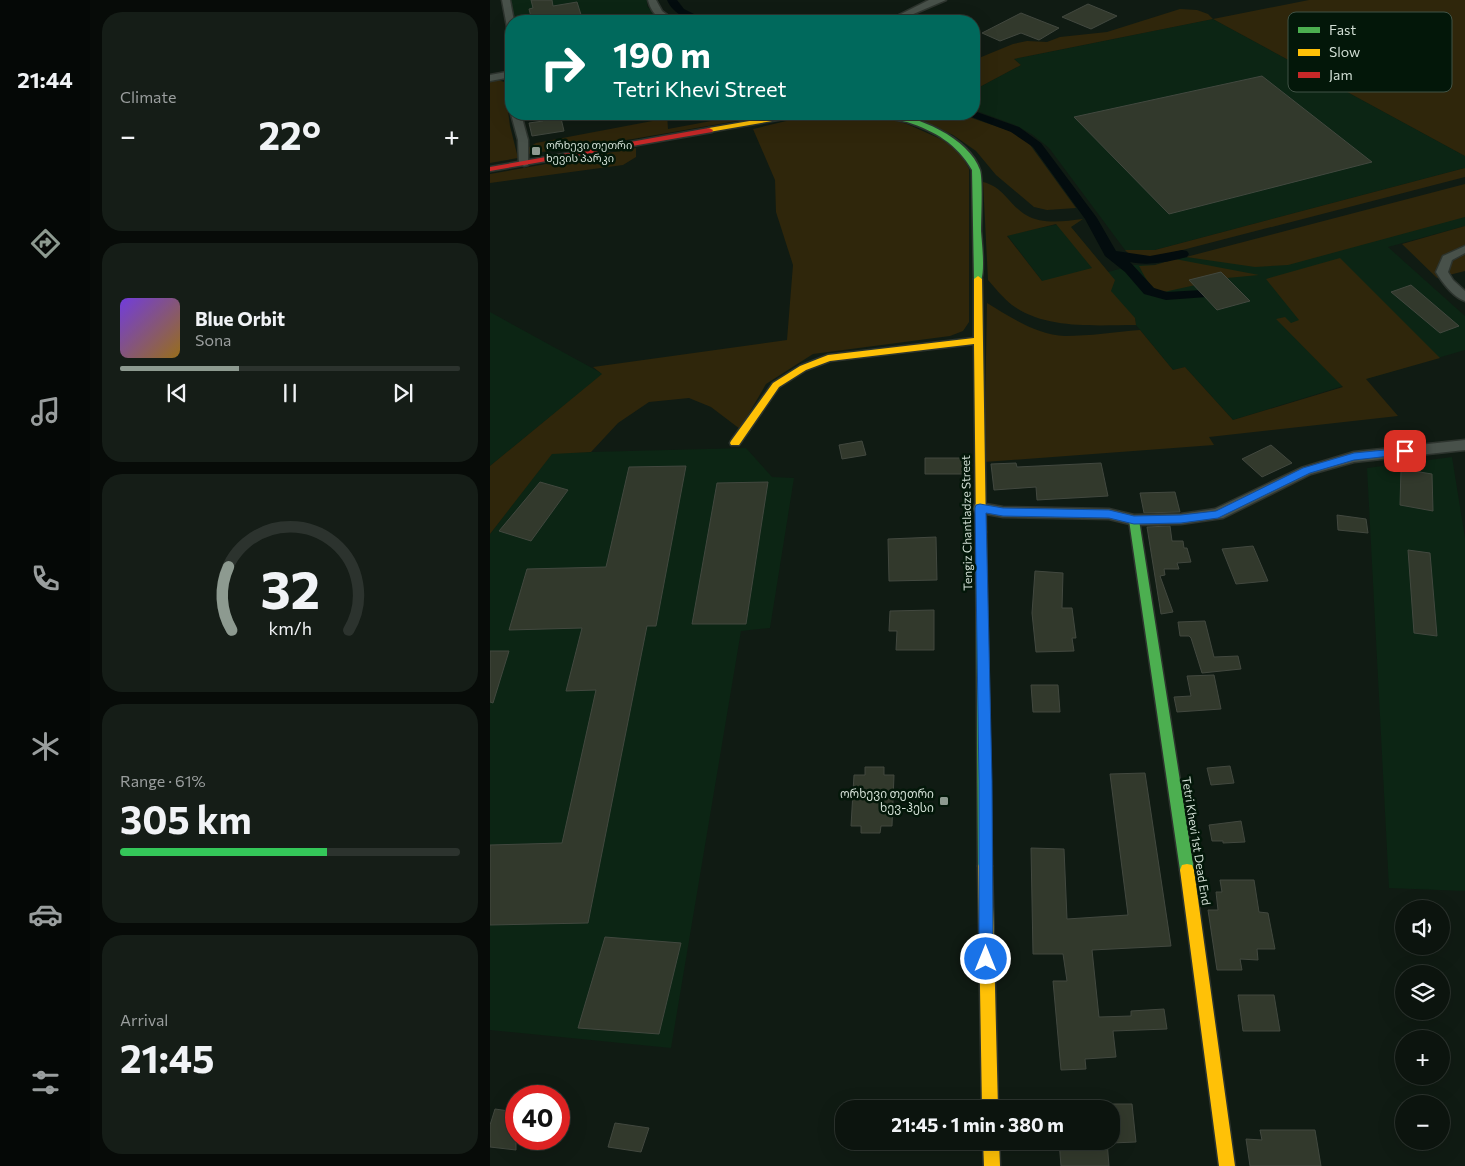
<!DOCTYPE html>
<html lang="en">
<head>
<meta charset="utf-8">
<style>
	:root { --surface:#0c140e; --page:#151d17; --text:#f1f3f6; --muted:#9a9e9e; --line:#2c332e; --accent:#8d9a90 }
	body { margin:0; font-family:Commissioner,"Noto Sans Georgian",sans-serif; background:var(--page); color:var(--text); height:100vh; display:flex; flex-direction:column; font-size:19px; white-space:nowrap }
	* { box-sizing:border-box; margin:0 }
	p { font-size:16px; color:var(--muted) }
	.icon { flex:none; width:28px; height:28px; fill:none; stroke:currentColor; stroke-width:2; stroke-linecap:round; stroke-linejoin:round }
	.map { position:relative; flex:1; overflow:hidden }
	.panel { display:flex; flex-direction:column; gap:12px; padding:12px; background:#070b08; width:400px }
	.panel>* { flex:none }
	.hud { position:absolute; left:15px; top:15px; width:475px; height:105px; border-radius:20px; box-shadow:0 5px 20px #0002,0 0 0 1px var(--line); background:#00695c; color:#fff; overflow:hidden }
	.fabs { position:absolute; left:905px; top:900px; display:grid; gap:10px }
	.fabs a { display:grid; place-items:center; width:55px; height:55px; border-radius:50%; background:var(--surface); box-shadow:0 5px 20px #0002,0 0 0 1px var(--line); font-size:25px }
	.speed { position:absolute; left:15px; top:1085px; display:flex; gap:10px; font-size:25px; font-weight:700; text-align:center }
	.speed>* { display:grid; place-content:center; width:65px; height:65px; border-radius:50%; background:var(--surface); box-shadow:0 5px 20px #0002,0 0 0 1px var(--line); line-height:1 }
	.speed .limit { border:8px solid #d22; background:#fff; color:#111 }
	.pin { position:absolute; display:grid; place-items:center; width:42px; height:42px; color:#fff; margin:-21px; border-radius:10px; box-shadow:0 2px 8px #0006 }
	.me { position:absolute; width:55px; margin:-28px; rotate:0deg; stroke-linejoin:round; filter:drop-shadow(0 0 4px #0008) }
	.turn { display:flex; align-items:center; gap:18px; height:105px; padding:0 25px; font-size:22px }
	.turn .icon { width:65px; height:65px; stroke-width:2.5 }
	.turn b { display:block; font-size:35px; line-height:42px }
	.big { font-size:38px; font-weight:700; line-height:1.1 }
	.panel .tile { flex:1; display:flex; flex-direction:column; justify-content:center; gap:8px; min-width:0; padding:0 18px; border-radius:20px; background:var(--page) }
	.panel .dial { align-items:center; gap:0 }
	.dial svg { height:130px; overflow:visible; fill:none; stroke:var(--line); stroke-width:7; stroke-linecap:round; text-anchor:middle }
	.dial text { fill:var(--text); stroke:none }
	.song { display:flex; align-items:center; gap:15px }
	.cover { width:60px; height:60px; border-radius:8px; background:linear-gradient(135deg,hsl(260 70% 55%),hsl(40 70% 35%)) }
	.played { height:5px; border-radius:2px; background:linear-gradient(90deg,var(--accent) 35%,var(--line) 35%) }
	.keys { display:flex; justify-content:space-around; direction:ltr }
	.heat { display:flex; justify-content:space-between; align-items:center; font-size:28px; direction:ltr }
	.charge { height:8px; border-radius:4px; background:linear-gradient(90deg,#34c759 61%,var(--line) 0) }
	.trip { position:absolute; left:345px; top:1100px; width:285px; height:50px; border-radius:20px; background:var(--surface); box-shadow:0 5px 20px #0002,0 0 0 1px var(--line); font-weight:700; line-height:50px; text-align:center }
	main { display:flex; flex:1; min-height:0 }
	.menu { display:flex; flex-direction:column; width:90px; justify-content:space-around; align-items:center; background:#050806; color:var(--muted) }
	.menu .icon { width:35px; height:35px }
	.menu .active { color:var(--accent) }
	.menu b { font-size:22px; color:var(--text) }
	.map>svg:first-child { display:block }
</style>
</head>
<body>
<main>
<nav class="menu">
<b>21:44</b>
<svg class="icon active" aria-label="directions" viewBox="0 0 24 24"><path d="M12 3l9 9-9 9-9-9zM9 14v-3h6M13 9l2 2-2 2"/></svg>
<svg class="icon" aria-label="music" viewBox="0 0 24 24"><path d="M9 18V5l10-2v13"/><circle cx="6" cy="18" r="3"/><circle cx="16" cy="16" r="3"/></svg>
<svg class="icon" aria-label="phone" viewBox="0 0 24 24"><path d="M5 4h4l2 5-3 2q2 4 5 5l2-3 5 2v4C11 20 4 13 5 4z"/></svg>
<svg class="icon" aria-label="climate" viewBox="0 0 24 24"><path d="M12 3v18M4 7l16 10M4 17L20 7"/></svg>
<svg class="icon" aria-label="car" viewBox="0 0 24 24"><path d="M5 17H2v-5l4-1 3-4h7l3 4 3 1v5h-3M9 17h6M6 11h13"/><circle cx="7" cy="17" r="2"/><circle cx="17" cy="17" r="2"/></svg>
<svg class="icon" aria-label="filters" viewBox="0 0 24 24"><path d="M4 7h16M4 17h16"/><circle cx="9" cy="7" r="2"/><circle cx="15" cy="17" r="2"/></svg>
</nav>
<section class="panel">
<div class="tile"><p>Climate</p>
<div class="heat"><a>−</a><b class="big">22°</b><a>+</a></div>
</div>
<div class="tile">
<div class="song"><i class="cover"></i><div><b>Blue Orbit</b><p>Sona</p></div></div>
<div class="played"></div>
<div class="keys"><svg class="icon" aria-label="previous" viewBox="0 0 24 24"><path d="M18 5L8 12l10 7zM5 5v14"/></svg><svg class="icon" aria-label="pause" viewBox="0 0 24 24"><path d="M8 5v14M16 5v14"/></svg><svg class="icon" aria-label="next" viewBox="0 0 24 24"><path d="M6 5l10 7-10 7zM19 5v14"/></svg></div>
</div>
<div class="tile dial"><svg viewBox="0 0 100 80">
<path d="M14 69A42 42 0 1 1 86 69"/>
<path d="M14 69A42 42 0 0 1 12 30" stroke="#8d9a90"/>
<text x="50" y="56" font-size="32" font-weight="700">32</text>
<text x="50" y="72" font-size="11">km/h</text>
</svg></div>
<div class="tile"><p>Range · 61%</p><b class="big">305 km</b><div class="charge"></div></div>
<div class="tile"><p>Arrival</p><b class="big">21:45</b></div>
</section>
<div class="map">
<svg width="975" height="1166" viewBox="0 0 975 1166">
	<rect width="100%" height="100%" fill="#101b13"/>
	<path fill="#0c2514" d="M20,0H157V6L165,15L131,21H25Z
		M723,19L975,156V168L665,250H635L559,148L543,135L525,125L484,110V90L531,65L524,59Z
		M975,216V226L898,247L975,316V350L876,379L743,420L695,367L683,370L646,325L645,318L552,281L517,235L593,219L581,227L618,272L644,265H665L696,257L780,266Z
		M0,312L113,374L0,466Z
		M256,448L282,477L304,478L280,628L251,631L181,1048L0,1030V534L62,453Z
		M962,457L975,538V891L899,888L877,468Z"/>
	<path fill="#2f260b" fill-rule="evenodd" d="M819,0H975V156L723,19L524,59L531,65L484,90V60L523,44L537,41L557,42L570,37L617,32L690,9L707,10L718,14L723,19Z
		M0,80H9L14,82L20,126L28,158L0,163Z
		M173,114H177L178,129L243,117L241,114H287L143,139L38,154L36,149L46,143L173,119Z
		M326,114H381L417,124L453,140L471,154L479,169V322L473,331L460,336L323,354L276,384L250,429L221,407L199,398L159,402L128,423L101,452L62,454L0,534V466L112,374L103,367L297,340L303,265L286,212L285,180L263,129Z
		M413,114H470L520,131L538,142L586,208L557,210L544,207L506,175L486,151L463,135L434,121Z
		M146,148V157L133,165L0,183V174Z
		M975,168V177L677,254C662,258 647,263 635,250H665Z
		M493,182C514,187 519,205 536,215C553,225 575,221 593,219L581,227L625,280L621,291L645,318L646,325C606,325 556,330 522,305C513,298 505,288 498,280ZM566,224L602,268L552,281L517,236Z
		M975,184V217L798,265L765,267L696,257Z
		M975,226V271L947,278L912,244Z
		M850,258L950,358L876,379L908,416L719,437L724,445L494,462L497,303C520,317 547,335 575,336C600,336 625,332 650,330L683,370L695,367L743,420L853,387L786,319L795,317L801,323L809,320L776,279Z
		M685,259L769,275L737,278L674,292C661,291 655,277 649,266L665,265Z"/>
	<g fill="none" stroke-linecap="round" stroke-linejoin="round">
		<path fill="#030c0e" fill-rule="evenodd" d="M177,0H187L194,9L218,21C202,22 184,16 177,0Z
			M484,111L529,127L551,143L607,218L626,251L660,256L692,250L697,251L699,254L697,257C678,262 659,266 640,262L664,288L677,292L712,290L717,291L719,294L717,297L676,300L654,294L635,272L615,256L595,219L543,147L521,132L479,116L478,114H484Z"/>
	</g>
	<path fill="#32392c" stroke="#42483f" d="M41,0H62L63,6L87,2L93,21H42L39,9L43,8Z
		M598,4L627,16L601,29L572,17Z
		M531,13L569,28L549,40L531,33L510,41L492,33Z
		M772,76L882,162L679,214L584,117Z
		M61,114H70L74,131L42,136L39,123L53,121L52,115Z
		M731,272L760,301L727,310L699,280Z
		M921,285L969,326L950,333L901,292Z
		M372,441L376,455L352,459L349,445Z
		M781,445L802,463L772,477L752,459Z
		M435,458H477V474H435Z
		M526,463L527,467L611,463L618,496L547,500L546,487L504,490L501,464Z
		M196,466L166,626H157L98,923L0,925V845L72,843L106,690L76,691L92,628L19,630L37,569L116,567L139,467Z
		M911,469L942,474L943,511L910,505Z
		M50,482L78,490L41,541L9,531Z
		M278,482L256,624H202L227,483Z
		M685,492L690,512L654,513L650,493Z
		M847,515L876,519L878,533L848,530Z
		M680,526L682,541H693L694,548H697L701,562L687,563L689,569H674L675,575L670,576L683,612L671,614L657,527Z
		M446,537L447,580L399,581L398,539Z
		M763,546L778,581L746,584L732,549Z
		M918,550L940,553L947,636L924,633Z
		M545,571L573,573L572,608H582L586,638H582L584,651L546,652L542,613Z
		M444,610V650H406L407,631H399L400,611Z
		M715,621L724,657L748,656L751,669L712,673L701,638L699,636H690L688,622Z
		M0,651H19L3,703L0,702Z
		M724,675L731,709L687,712L684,697L701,696L697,676Z
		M541,685H568L570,712H543Z
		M740,766L744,783L721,785L717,768Z
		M375,767H394V775H404L402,826H391L390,833H371V826H361L364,775H375Z
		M655,773L681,946L602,950L609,1017L641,1016V1011L674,1009L677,1029L623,1031L626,1057L595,1059L596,1069L571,1070L563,981H577L573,954H543L541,848L574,849L577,919L638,915L620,774Z
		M751,821L755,842L733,843V841H722L719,825Z
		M730,880H764L769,912L778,913L785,949H767L768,960L750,959L752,970H727L718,910H728L726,892H732Z
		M115,937L191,943L169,1034L88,1028Z
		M748,995H784L790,1031H753Z
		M621,1104H642L646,1142L621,1143Z
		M5,1109L26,1112V1150L0,1147V1125Z
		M125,1123L159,1128L151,1152L118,1147Z
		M770,1130H825L831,1166H760L756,1139L772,1140Z
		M569,1141H617L619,1166H571Z"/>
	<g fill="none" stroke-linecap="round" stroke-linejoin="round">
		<g stroke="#2d342e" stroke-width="3">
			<path id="street" d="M12,0H20L24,21H21V30L17,27Z
				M158,0H166L172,11L185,21C170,21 162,15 158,0Z
				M439,0H456L407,21H397Z
				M282,16L292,21H279L278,19Z
				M21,71V77L0,81V75Z
				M21,114H31L38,140V165L34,166L29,163L28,140Z
				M975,246V253L962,260L958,272L963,280L975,291V301C963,297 952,282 946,272L953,256Z
				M975,440V450L864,462L821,474L733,518L691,524L644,525L619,519L513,517L485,512L483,508L485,504L490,503L513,507L619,509L644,515L691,514L725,509L811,468L864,452Z"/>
		</g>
		<g stroke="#2d342e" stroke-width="3">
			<path id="fast" d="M390,114C422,112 479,137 490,170C493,180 491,218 491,231C492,245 495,269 491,281L488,282L484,279L482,170C467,144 445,131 417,122C408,120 397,119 390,114Z
				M644,516L649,520L704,870L702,875L697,876L692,875L690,870L639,520Z
				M491,528L496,532L502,866L500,870L495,872L490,870L488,866L486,532Z"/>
		</g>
		<g stroke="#2d342e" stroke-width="3">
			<path id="slow" d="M300,114H315L311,116L219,132L215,130L219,128Z
				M488,276L492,279L496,532L495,535L491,536L486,532L484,344L340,361L316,370L289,387L249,445H241L240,443L241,441L283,383L310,366L338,355L484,338V279Z
				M495,860L500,862L502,866L508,1109H492L488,866L490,862Z
				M697,864L702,865L704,870L745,1166H729L690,870L692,865Z
				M493,1141H509L510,1166H494Z"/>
		</g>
		<g stroke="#2d342e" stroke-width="3">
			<path id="jam" d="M219,128L223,130L222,132L0,171V167Z"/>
		</g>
		<use href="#street" fill="#48514a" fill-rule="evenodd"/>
		<use href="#fast" fill="#4caf50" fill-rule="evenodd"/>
		<use href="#slow" fill="#ffc107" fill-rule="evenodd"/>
		<use href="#jam" fill="#c62828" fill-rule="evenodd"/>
	</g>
	<path fill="#1a73e8" stroke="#114b97" d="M915,448L920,451L919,454L864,460L820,473L728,518L691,523L644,524L619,518L513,516L496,513L502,781L503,959L501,964L496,966L491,964L489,959V781L485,508L486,505L490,504L513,508L619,510L644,516L691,515L726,511L813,468L864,453Z"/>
	<g fill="#8d9a90" stroke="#031709" stroke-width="2">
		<rect x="41" y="146" width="10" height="10" rx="2.5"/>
		<rect x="449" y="796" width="10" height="10" rx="2.5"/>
	</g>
	<g text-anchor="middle" stroke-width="5" stroke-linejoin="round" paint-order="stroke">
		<g font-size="11" fill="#d1ded4" stroke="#031709" text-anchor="start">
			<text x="56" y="149">ორხევი თეთრი<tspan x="56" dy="13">ხევის პარკი</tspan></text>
		</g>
		<g font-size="12" fill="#d1ded4" stroke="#031709">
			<text transform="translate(477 523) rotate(-91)" y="4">Tengiz Chantladze Street</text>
			<text transform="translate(706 841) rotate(81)" y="4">Tetri Khevi 1st Dead End</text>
		</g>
		<g font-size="12" fill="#d1ded4" stroke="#031709" text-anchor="end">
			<text x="444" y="798">ორხევი თეთრი<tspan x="444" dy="14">ხევ-ჰესი</tspan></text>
		</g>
	</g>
	<rect x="798" y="12" width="164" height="80" rx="8" fill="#031709" stroke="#415346" stroke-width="1"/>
	<rect x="808" y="27" width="22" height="6" fill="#4caf50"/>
	<rect x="808" y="49" width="22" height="7" fill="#ffc107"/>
	<rect x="808" y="72" width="22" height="6" fill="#c62828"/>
	<g font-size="14" fill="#d1ded4">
		<text x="839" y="35">Fast</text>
		<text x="839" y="57">Slow</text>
		<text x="839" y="80">Jam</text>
	</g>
</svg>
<div class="fabs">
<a><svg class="icon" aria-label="sound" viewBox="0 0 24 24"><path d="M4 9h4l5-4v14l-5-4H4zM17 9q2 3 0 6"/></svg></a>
<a><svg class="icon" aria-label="layers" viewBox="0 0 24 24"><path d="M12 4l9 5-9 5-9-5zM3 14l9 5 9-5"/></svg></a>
<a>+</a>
<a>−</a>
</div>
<div class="speed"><div class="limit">40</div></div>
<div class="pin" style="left:915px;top:451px;background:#d93025"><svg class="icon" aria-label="arrive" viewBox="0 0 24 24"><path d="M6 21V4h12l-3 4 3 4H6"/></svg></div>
<svg class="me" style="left:496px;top:959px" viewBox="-20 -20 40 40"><circle r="17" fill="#1a73e8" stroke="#fff" stroke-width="3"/><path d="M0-11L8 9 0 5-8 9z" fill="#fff"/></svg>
<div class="trip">21:45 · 1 min · 380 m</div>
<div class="hud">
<div class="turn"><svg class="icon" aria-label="right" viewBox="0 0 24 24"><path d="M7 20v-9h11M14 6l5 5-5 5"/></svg><div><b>190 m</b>Tetri Khevi Street</div></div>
</div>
</div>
</main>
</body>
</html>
